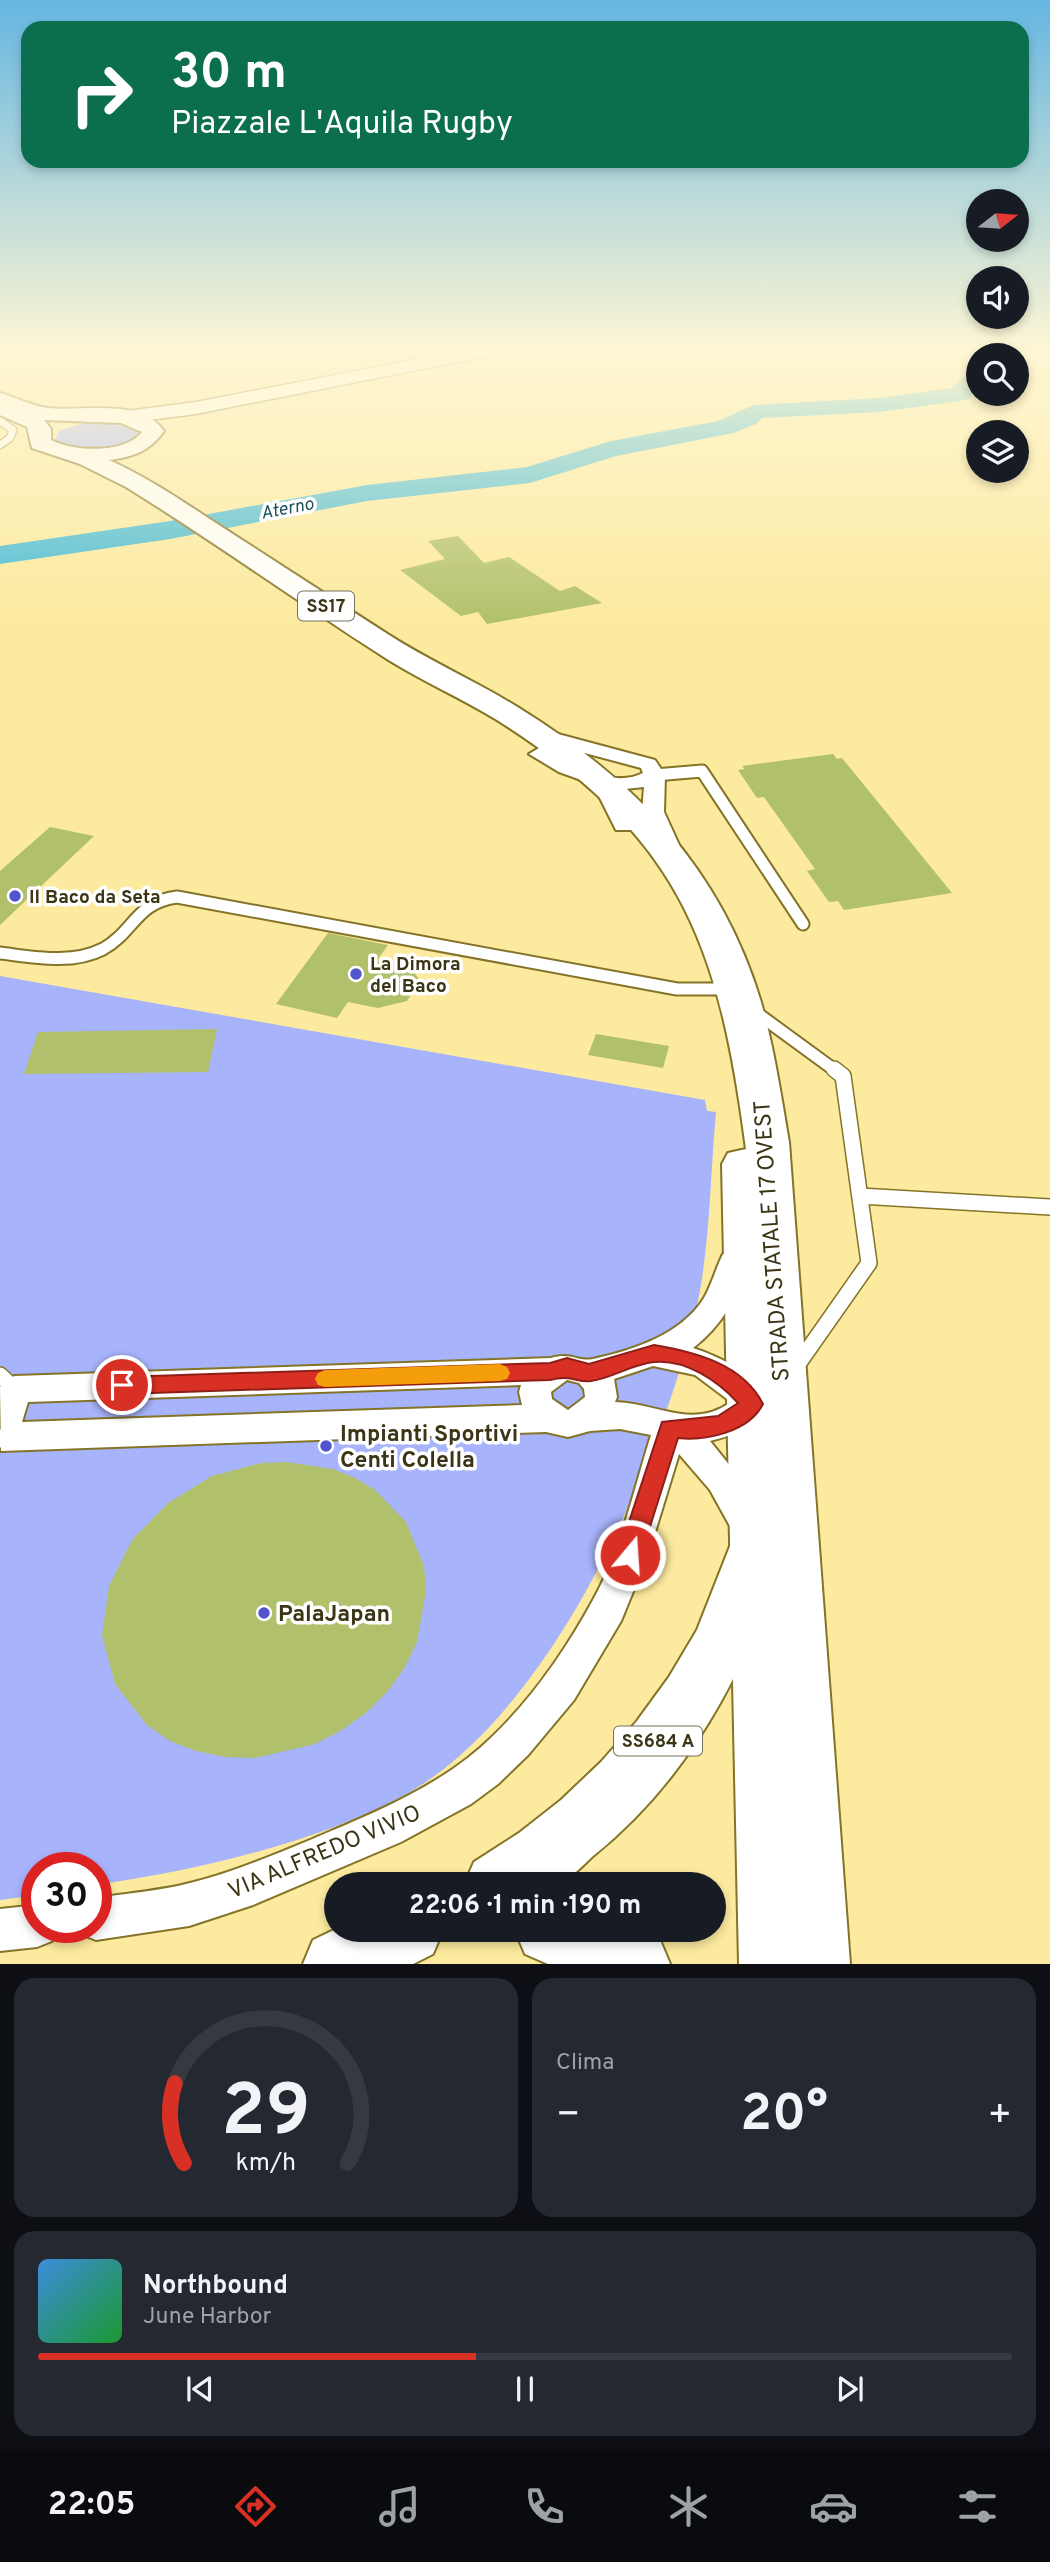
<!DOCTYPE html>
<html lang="it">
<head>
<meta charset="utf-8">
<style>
	:root { --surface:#171b24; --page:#242831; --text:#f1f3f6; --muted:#9ea1a6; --line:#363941; --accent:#d93025 }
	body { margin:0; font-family:Overpass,sans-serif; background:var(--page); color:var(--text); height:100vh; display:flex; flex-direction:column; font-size:26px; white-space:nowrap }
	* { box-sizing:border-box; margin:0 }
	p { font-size:23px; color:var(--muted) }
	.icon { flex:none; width:38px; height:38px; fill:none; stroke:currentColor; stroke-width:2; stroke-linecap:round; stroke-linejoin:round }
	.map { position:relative; height:1964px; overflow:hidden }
	.details { display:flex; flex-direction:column; gap:14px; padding:14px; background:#0d0f14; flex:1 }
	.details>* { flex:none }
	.hud { position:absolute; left:21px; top:21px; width:1008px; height:147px; border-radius:21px; box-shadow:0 4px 10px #0003; background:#0b6e4f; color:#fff; overflow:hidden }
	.needle { width:46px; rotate:73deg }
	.fabs { position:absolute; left:966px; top:189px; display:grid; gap:14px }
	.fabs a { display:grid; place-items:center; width:63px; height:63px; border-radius:50%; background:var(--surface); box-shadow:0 4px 10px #0003; font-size:35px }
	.speed { position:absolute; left:21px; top:1852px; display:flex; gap:14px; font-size:35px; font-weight:700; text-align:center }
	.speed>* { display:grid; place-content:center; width:91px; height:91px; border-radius:50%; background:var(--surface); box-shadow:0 4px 10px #0003; line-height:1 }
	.speed .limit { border:10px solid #d22; background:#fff; color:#111 }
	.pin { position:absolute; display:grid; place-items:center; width:60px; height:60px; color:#fff; margin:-30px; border:4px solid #fff; border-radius:50%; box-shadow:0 2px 7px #0007 }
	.me { position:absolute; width:77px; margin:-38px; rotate:18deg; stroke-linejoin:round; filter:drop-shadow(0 0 5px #0008) }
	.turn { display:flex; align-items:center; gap:24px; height:147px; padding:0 35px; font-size:32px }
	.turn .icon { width:91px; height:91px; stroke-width:2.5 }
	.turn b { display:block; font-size:49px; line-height:60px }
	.big { font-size:52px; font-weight:700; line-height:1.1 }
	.details .widget { flex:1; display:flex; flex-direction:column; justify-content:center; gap:10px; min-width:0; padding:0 24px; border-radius:21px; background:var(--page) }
	.details .dial { align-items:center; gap:0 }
	.dial svg { height:182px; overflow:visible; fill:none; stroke:var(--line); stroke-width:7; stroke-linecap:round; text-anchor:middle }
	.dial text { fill:var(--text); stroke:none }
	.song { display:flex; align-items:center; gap:21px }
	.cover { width:84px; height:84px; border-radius:10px; background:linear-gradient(135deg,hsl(210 70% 55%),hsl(130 70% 35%)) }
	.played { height:7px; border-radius:4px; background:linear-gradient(90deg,var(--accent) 45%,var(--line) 45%) }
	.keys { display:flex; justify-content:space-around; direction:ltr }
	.heat { display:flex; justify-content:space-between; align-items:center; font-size:38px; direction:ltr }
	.details .tiles { flex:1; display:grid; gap:14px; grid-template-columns:1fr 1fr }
	.widget:last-child { grid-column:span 2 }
	.trip { position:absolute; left:324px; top:1872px; width:402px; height:70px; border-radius:35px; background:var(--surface); box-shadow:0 4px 10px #0003; font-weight:700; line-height:70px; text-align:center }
	.dock { display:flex; height:112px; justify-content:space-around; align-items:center; background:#090b0e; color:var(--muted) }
	.dock .icon { width:49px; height:49px }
	.dock .on { color:var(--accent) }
	.dock b { font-size:32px; color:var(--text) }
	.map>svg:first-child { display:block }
</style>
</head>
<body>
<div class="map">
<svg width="1050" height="1964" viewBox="0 0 1050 1964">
	<rect width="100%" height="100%" fill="#fcea9f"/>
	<path fill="#a7b3fb" d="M93,421H121L138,432C126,453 73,455 55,440L60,430Z
		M0,976L705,1100L707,1111L716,1112C710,1177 710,1252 695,1315C657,1471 550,1716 403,1796C316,1843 193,1871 96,1885V1867H37V1895L0,1900Z"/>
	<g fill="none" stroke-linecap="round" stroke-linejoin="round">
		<path fill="#41b9d6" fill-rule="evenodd" d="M978,370V389L968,399L959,401L880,412L762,418L756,424L733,433L616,456L530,483L367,501L170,539L0,564V546L170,521L367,485L527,467L611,441L718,421L754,405L880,398L952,388L970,372Z"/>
	</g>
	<path fill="#b1c06a" d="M458,536L484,563L509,557L560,591L575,586L602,603L487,624L478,612L461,616L400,570L445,559L428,541Z
		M833,754L837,759L842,758L952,893L844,910L838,901L829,902L807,871L815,869L764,797L757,798L738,770L745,769L742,766Z
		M50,827L94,836L0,925V871Z
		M328,933L388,945L378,959L410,966L420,981L407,1001L378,1008L348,1002L337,1018L276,1004Z
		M217,1029L208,1072L24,1074L38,1032Z
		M596,1034L669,1046L663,1068L588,1055Z
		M286,1462L333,1469L355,1478L375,1490L406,1522L424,1566L426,1591L417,1642L405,1667L388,1691L367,1712L342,1730L315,1744L255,1758L225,1757L196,1751L170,1741L147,1725L115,1684L102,1635L109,1586L132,1540L168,1503L212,1476L261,1463Z"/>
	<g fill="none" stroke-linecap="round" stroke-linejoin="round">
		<g stroke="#847428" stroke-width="9">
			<path id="service-far2" d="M0,421L13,430L10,438L0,445"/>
		</g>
		<g stroke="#847428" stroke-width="15">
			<path id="service-far1" d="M655,775L702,771L803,924
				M0,953C33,957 72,965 103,949C134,932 136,902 177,897L677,989H732
				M754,1011L836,1071"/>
		</g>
		<g stroke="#847428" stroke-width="18">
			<path id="service" d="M860,1196L1050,1207
				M796,1367L869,1263L843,1076L834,1069
				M0,1375L15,1389
				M0,1440L1,1437"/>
		</g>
		<g stroke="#847428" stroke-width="4">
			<path id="minor" d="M543,730L655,760L665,775L664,812L680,847L677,852H661L658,847L642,812L644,787L616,790L635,825L632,830H616L596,790L598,786L559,772L529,754L539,748L546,750C574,764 612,789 643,773L641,768L536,740L533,736Z
				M734,1251L745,1254L749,1262C737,1297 723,1325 693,1348C723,1358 755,1374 769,1403C758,1426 734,1435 710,1441L743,1482L760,1517L755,1528L743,1532L731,1528L710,1490L679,1454L648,1555L621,1621L574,1700L528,1755L498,1784L471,1804L401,1842L253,1905L189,1926L96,1940L81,1934L78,1927H96V1898C127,1893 160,1891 190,1883C231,1873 271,1856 310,1840C364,1817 422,1794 469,1757C520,1716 562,1657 593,1600C621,1550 634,1489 651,1435L620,1429L590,1431L568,1437L546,1432L1,1451L0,1387L4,1380L15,1376L551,1358C571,1352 578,1362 593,1359C633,1350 681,1335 704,1298C712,1284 716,1268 723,1254ZM653,1366L695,1375L731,1402C692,1430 657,1403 615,1402L617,1397L614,1379ZM567,1380L579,1383L584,1389L585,1397L568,1410L552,1399L551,1392ZM521,1385L519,1392L522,1405L22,1422L28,1402Z
				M37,1905V1927H58L52,1941L37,1947L0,1951V1909Z"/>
		</g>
		<g stroke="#847428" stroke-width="3">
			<path id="secondary" d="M458,351H495L487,356L196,414L126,423L116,417L126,411L196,402Z"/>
		</g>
		<g stroke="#847428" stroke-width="4">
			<path id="primary" d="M0,393C16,397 31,406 48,408C83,412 140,397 164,431C150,451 133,457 109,460C149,478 185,503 222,527C277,562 331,598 386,633C429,661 476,681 519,708C635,780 721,869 761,1002C774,1048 781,1095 789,1142L850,1964H739L722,1164L728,1153L746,1149L745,1142C718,938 677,834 497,720C461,698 422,681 387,659C299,603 215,542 126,487L80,464L32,448L27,427L0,415ZM44,420L121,423L142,432C125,454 74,452 51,440V429Z"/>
		</g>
		<g stroke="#847428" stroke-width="4">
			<path id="trunk" d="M756,1524L776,1531L784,1549C749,1667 690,1778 593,1856C583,1865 568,1882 555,1885C529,1890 491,1885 464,1885L474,1862L519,1833L561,1800L601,1762L637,1721L669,1677L697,1630L736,1531Z
				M336,1929V1930H443L433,1954L413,1964H303L313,1940Z
				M515,1930H637L660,1940L670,1964H548L525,1954Z"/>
		</g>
		<use href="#service-far2" stroke="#fff" stroke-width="7"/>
		<use href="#service-far1" stroke="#fff" stroke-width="11"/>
		<use href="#service" stroke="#fff" stroke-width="15"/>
		<use href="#minor" fill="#fff" fill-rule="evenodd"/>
		<use href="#secondary" fill="#fff" fill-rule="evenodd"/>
		<use href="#primary" fill="#fff" fill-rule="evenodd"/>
		<use href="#trunk" fill="#fff" fill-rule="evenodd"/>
	</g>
	<linearGradient id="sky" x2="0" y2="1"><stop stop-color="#65b6e1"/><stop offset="0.56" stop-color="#fef6d4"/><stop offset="1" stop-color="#fef6d4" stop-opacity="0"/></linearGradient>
	<rect width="1050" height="626" fill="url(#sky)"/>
	<path fill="#d93025" stroke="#8d1f18" stroke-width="2" d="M654,1345C695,1352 743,1364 763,1404C749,1432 706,1441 678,1438L641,1555L638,1562L630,1565L621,1562L618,1555L662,1422L718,1416L738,1403C718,1381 686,1359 654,1362C632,1364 613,1378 591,1381C576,1383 572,1374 550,1380L122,1394L114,1392L111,1385L114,1379L122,1377L550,1363L567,1358L589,1364Z"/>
	<path fill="#f59e0b" d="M500,1364L507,1367L510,1373L507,1379L500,1381L325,1387L318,1385L315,1379L318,1373L325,1370Z"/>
	<g fill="#5154cb" stroke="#fff" stroke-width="2.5">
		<circle cx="15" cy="896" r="7"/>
		<circle cx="356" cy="974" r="7"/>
		<circle cx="326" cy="1446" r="7"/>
		<circle cx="264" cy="1613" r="7"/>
	</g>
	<g text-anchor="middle" stroke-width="7" stroke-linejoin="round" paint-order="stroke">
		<g font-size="18" font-style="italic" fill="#1e505c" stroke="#fff">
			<text transform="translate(287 508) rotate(-11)" y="6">Aterno</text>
		</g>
		<g fill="#fff" stroke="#76715b" stroke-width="2">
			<rect x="298" y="591.5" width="56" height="29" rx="5"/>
			<rect x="614" y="1726.5" width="88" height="29" rx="5"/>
		</g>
		<g font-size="18" font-weight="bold" fill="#3b3415">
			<text x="326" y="612">SS17</text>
			<text x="658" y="1747">SS684 A</text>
		</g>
		<g font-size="19" font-weight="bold" fill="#3b3415" stroke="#fff" text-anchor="start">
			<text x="29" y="903">Il Baco da Seta</text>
			<text x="370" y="970">La Dimora<tspan x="370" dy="22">del Baco</tspan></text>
		</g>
		<g font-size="23" fill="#3b3415" stroke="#fff">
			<text transform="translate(771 1241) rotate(-94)" y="8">STRADA STATALE 17 OVEST</text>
			<text transform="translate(324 1851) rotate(-23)" y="8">VIA ALFREDO VIVIO</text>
		</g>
		<g font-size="23" font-weight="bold" fill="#3b3415" stroke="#fff" text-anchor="start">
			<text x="340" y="1441">Impianti Sportivi<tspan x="340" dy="26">Centi Colella</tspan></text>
			<text x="278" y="1621">PalaJapan</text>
		</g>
	</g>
</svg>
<div class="fabs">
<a><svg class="needle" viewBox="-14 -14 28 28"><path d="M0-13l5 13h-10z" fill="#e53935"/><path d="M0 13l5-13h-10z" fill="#9ea1a6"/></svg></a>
<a><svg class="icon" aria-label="sound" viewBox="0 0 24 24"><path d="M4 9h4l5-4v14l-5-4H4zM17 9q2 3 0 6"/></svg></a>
<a><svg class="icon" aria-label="search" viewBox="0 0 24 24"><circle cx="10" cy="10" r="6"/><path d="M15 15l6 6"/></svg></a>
<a><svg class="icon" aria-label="layers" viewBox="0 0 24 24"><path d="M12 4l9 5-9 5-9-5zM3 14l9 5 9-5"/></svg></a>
</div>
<div class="speed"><div class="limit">30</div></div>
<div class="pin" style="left:122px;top:1385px;background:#d93025"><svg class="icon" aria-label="arrive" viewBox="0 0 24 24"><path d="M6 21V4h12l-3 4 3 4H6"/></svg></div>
<svg class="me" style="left:630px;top:1555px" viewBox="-20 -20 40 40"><circle r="17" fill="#d93025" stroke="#fff" stroke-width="3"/><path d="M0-11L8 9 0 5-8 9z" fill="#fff"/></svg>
<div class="trip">22:06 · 1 min · 190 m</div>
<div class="hud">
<div class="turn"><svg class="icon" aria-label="right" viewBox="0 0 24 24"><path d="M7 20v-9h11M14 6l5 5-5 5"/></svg><div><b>30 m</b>Piazzale L'Aquila Rugby</div></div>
</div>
</div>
<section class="details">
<div class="tiles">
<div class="widget dial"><svg viewBox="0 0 100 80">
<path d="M14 69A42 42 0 1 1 86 69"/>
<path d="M14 69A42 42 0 0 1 10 34" stroke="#d93025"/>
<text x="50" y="56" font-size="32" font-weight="700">29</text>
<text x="50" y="72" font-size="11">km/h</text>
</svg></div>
<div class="widget"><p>Clima</p>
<div class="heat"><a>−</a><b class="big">20°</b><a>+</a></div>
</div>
<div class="widget">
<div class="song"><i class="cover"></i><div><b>Northbound</b><p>June Harbor</p></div></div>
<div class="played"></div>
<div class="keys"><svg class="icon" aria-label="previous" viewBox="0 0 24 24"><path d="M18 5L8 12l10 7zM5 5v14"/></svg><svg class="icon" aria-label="pause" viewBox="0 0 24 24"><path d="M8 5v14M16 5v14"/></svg><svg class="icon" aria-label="next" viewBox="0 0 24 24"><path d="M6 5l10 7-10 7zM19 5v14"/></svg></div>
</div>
</div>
</section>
<nav class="dock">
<b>22:05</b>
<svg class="icon on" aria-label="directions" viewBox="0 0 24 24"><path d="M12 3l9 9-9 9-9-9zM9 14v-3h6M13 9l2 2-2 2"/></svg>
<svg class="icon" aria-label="music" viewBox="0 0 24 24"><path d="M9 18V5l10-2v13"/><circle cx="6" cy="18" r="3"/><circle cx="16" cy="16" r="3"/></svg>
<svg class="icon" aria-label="phone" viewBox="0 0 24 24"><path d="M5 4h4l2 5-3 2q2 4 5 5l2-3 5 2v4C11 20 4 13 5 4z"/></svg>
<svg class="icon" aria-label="climate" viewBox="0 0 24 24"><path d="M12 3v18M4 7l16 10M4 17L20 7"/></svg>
<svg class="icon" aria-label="car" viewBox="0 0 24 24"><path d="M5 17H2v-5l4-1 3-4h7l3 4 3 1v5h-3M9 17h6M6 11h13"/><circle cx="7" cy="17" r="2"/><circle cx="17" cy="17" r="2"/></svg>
<svg class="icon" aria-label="filters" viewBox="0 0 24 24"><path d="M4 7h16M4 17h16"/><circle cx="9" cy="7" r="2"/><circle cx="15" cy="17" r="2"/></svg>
</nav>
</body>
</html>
